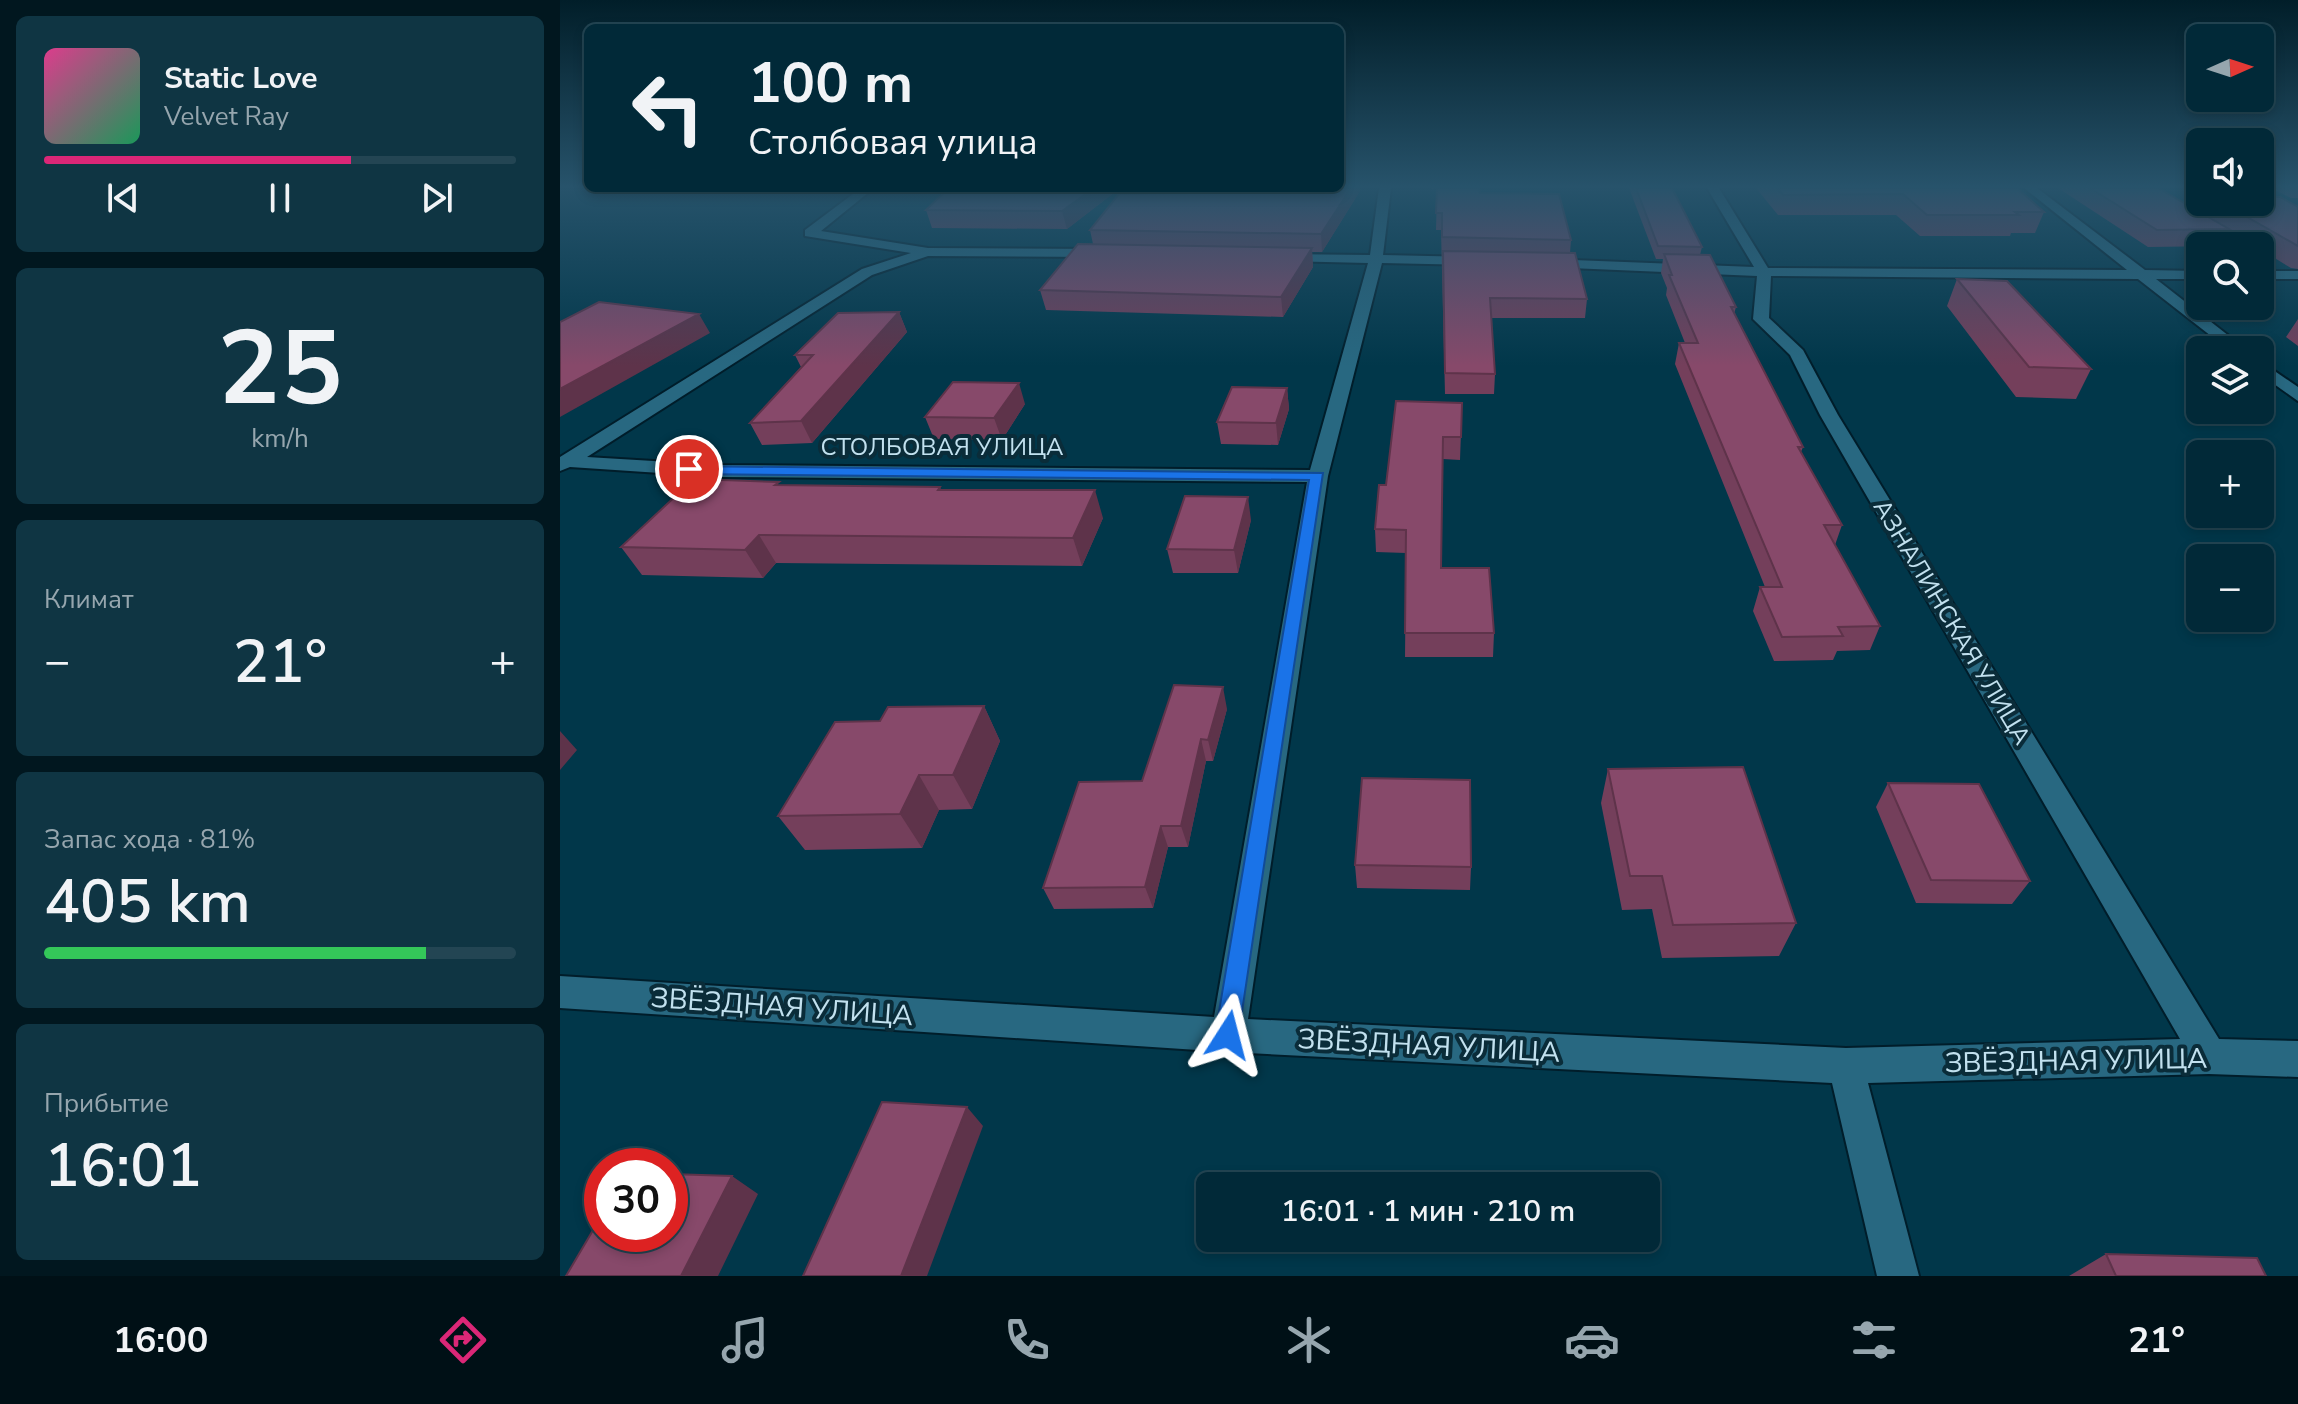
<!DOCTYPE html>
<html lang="ru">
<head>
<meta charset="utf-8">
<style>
	:root { --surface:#012938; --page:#0f3543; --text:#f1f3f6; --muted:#96a6ae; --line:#234553; --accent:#db2777 }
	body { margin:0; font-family:"Nunito Sans",sans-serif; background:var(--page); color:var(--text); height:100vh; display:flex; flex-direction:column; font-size:30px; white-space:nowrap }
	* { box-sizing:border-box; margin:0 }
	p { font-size:26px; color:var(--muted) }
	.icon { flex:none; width:44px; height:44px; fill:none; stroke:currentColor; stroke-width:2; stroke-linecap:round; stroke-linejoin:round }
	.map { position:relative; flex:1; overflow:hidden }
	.drawer { display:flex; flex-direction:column; gap:16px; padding:16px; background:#01171f; width:560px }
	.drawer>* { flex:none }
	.top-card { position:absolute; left:24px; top:24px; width:760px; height:168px; border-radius:12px; box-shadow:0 4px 12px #0003,0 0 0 2px var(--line); background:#012938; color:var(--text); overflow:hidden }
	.needle { width:52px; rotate:87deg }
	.controls { position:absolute; left:1626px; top:24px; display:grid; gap:16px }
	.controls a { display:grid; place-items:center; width:88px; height:88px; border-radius:12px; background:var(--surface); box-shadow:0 4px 12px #0003,0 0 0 2px var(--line); font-size:40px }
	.speed { position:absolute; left:24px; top:1148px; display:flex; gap:16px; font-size:40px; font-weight:700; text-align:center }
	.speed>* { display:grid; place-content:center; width:104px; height:104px; border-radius:50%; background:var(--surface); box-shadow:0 4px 12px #0003,0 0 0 2px var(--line); line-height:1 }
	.speed .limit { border:12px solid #d22; background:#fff; color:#111 }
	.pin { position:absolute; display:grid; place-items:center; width:68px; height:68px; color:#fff; margin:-34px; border:4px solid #fff; border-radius:50%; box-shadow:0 2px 8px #0007 }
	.me { position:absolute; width:88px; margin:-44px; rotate:9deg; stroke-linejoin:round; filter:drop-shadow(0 0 6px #0008) }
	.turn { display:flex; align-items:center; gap:28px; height:168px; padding:0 32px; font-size:36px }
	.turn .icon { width:104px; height:104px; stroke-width:2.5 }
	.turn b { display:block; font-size:56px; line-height:68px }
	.big { font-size:60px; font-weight:600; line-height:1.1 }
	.drawer .card { flex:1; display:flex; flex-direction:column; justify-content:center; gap:12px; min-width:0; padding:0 28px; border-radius:12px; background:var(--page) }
	.drawer .dial { align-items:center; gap:0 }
	.dial b { font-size:104px; line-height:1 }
	.song { display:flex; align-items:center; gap:24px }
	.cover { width:96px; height:96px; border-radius:12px; background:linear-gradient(135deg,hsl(330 70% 55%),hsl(150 70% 35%)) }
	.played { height:8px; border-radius:4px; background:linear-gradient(90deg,var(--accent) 65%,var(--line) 65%) }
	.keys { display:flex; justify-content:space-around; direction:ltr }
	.heat { display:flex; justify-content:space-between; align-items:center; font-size:44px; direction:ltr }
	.charge { height:12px; border-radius:6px; background:linear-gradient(90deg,#34c759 81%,var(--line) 0) }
	.trip { position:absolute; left:636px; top:1172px; width:464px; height:80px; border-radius:12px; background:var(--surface); box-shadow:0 4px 12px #0003,0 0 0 2px var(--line); font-weight:600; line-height:80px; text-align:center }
	.tab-bar { display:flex; height:128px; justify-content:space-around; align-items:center; background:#001016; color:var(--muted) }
	.tab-bar .icon { width:56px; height:56px }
	.tab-bar .on { color:var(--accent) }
	.tab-bar b { font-size:36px; color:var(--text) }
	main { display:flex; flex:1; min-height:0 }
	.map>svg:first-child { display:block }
</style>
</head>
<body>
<main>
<section class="drawer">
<div class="card">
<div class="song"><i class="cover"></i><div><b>Static Love</b><p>Velvet Ray</p></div></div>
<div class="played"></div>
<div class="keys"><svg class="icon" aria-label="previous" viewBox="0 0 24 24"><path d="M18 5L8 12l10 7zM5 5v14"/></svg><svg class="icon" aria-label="pause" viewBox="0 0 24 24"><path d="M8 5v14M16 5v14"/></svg><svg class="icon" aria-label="next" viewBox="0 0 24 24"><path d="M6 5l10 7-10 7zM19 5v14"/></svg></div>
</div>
<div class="card dial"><b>25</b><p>km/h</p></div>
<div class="card"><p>Климат</p>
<div class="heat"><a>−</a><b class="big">21°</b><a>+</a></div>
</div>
<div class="card"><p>Запас хода · 81%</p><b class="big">405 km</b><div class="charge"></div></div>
<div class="card"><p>Прибытие</p><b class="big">16:01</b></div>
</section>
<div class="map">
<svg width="1738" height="1276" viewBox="0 0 1738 1276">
	<rect width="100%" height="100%" fill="#01374a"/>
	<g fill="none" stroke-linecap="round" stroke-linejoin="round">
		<g stroke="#001d2a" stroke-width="4">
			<path id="minor" d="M301,188H314L261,231L368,248L542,249L549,253L542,257L368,256L312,275L27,457L160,465L750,470L808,263L723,261L718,260V254L810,255L819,188H831L823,255L914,257L921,261L914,265L822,263L768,476L688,1019L1286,1048L1620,1039L1260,415L1230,355L1193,319L1197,276L987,267L980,263L987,259L1194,267L1147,188H1159L1208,268L1567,270L1464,188H1477L1585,270L1640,271V279H1596L1687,350H1669L1578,279L1211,276L1209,318L1243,350L1278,415L1659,1039L1738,1041V1077L1649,1074L1308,1083L1359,1276H1317L1272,1083L668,1052L0,1008V976L654,1017L747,482L160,477L10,467L0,471V457L302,269L351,253L245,236V230Z
				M1700,271H1738V279H1700Z
				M1700,361L1738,387V401L1700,374Z"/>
		</g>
		<use href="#minor" fill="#286881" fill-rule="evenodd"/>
	</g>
	<path fill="#743f5b" d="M702,188H800V191L762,252H752L753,267L723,317L486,310L480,290L533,244L530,230L701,192Z
		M871,188H919L920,193L1011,240L1010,253L1027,299L1025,318H931L935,374L934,394H885L881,230H876L877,189H871Z
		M1069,188H1112L1142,247L1140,255L1176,307L1174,314L1243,447L1241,452L1282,525L1275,545L1320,626L1310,650L1277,651L1273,660L1214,661L1193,611L1200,587H1205L1115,364L1119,343H1125L1106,295L1107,288L1101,273L1103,259H1096Z
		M1196,188H1457L1484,212L1475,233H1451L1450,236H1360L1336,215H1218Z
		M1498,188H1598L1643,214L1649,202H1700L1738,207V269L1731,268L1700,249V246H1695L1668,230L1660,246L1588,247Z
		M1711,188H1738V198H1731Z
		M555,192L507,229L372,228L366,210Z
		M1397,279L1531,369L1516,399L1456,397L1387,306Z
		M339,312L347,332L252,443L202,445L190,423L241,367L235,355Z
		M1738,319V346L1726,337Z
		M727,388L729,409L718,445L661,444L657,422Z
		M902,403L900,460L883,459L881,568L934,633L933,657H845L846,553L816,552L815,529L826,485Z
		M465,404L442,440L374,439L365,417Z
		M221,485L380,487L381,490L543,518L522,566L216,563L203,578L82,575L61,547Z
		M691,520L678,573H613L607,549Z
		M424,706L440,741L412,809L379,810L362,848L245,850L218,816L320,721Z
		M667,709L653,761H646L628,847H608L593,908L494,909L483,888L582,781Z
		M1048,769L1236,923L1219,956L1102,958L1092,909L1062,910L1041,803Z
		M1328,783L1470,881L1452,904L1356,903L1316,807Z
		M795,865L911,867L910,890L797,888Z
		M1546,1254L1706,1276H1509Z"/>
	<path fill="#5e334a" d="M534,188H554L555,192L507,229L502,211Z
		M791,188H800V191L762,252L761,234Z
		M752,248L753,267L723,317L721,297Z
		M339,312L347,332L252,443L241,421Z
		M139,314L150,333L0,417V389Z
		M459,383L465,404L442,440L434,418Z
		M727,388L729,409L718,445L716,423Z
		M535,490L543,518L522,566L513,538Z
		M688,497L691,520L678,573L674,550Z
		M199,535L216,563L203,578L185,550Z
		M663,687L667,709L653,761L648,740Z
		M424,706L440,741L412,809L393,775Z
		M0,731L17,750L0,770Z
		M641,739L646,761L628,847L621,826Z
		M359,775L379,810L362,848L340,814Z
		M601,826L608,847L593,908L585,887Z
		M407,1107L423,1126L367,1276H341Z
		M172,1176L198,1194L158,1276H121Z"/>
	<path fill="#87496a" stroke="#5e334a" stroke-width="2" d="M389,188H534L502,211L366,210Z
		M702,188H791L761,234L530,230L559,194L701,192Z
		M877,188H919L920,193L999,194L1011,240L882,237V213H876Z
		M1076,188H1112L1142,247L1098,246Z
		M1217,188H1457L1484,212H1455L1459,215H1367L1343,194L1223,195Z
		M1530,188H1598L1669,229L1597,230Z
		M1700,197H1720L1738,207V246L1661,202H1700Z
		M518,244L752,248L721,297L480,290Z
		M883,251L1015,253L1027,299L930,298L935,374L885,373Z
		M1104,254L1150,255L1176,307H1171L1243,447H1238L1282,525H1264L1320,626L1278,627L1283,636L1222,637L1200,587H1222L1119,343H1138L1109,275H1112Z
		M1397,279L1447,281L1531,369L1469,367Z
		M39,302L139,314L0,389V322Z
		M339,312L241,421L190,423L253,355H235L278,313Z
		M393,382L459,383L434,418L365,417Z
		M672,387L727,388L716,423L657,422Z
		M836,401L902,403L901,437H883L881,568H929L934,633H845L846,530L815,529L819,485H826Z
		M134,479L219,482L215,485L380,487L378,490H535L513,538L199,535L185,550L61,547Z
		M625,496L688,497L674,550L607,549Z
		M614,685L663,687L648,740L641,739L621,826H601L585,887L483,888L519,782L582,781Z
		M424,706L393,775H359L340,814L218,816L275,722L320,721L328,707Z
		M1183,767L1236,923L1113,925L1102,876H1070L1048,769Z
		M802,778L910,780L911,867L795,865Z
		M1328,783L1419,784L1470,881L1371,880Z
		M322,1102L407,1107L341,1276H243Z
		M110,1174L172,1176L121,1276H6L42,1215V1234H110Z
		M1546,1254L1697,1258L1706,1276H1556Z"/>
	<linearGradient id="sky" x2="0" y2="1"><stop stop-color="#011e29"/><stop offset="0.51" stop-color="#27536b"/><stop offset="1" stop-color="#27536b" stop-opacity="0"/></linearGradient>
	<rect width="1738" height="366" fill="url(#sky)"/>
	<path fill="#1a73e8" stroke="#114b97" stroke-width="2" d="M124,466L763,473L677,1045L668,1048L659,1045L655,1035L749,480L129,474L122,469Z"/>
	<g text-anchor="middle" stroke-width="8" stroke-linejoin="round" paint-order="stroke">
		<g font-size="24" fill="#c2e1ef" stroke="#0a2c39">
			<text x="382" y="455">СТОЛБОВАЯ УЛИЦА</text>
			<text transform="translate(1392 622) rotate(59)" y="8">АЗНАЛИНСКАЯ УЛИЦА</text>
		</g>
		<g font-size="28" fill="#c2e1ef" stroke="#0a2c39">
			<text transform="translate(222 1006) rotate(4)" y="10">ЗВЁЗДНАЯ УЛИЦА</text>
			<text transform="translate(869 1045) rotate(3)" y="10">ЗВЁЗДНАЯ УЛИЦА</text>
			<text transform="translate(1516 1060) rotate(-1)" y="10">ЗВЁЗДНАЯ УЛИЦА</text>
		</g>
	</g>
</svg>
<div class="controls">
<a><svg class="needle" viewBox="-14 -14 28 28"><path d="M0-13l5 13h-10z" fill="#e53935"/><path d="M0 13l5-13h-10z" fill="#96a6ae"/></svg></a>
<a><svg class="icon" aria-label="sound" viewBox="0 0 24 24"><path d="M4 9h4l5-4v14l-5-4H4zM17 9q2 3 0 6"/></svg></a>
<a><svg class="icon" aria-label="search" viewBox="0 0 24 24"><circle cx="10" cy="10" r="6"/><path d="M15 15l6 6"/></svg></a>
<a><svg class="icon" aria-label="layers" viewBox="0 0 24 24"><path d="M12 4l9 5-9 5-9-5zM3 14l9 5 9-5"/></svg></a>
<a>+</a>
<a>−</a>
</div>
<div class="speed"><div class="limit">30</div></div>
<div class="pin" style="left:129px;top:469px;background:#d93025"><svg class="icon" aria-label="arrive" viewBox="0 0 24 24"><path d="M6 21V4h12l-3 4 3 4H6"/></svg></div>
<svg class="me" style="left:668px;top:1035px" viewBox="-20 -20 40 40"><path d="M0-17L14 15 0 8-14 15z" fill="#1a73e8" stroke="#fff" stroke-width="4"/></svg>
<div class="trip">16:01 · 1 мин · 210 m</div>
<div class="top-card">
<div class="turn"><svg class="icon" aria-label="left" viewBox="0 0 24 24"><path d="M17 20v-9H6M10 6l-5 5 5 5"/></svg><div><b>100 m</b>Столбовая улица</div></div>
</div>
</div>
</main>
<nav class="tab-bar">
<b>16:00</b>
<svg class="icon on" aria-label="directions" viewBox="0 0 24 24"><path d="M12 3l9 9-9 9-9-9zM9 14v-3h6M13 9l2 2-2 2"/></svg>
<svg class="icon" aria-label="music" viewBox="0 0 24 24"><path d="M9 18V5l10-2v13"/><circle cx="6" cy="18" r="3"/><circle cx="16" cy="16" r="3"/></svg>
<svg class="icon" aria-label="phone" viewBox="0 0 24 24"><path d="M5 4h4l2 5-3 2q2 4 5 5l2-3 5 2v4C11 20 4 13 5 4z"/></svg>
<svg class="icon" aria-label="climate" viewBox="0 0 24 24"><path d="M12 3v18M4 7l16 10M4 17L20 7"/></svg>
<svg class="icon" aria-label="car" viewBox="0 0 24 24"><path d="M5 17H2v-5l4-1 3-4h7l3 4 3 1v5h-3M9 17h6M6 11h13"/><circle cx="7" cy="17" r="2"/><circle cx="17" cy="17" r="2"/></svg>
<svg class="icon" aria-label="filters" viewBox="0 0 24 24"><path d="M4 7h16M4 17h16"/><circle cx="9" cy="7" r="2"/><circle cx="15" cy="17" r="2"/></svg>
<b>21°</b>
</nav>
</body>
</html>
